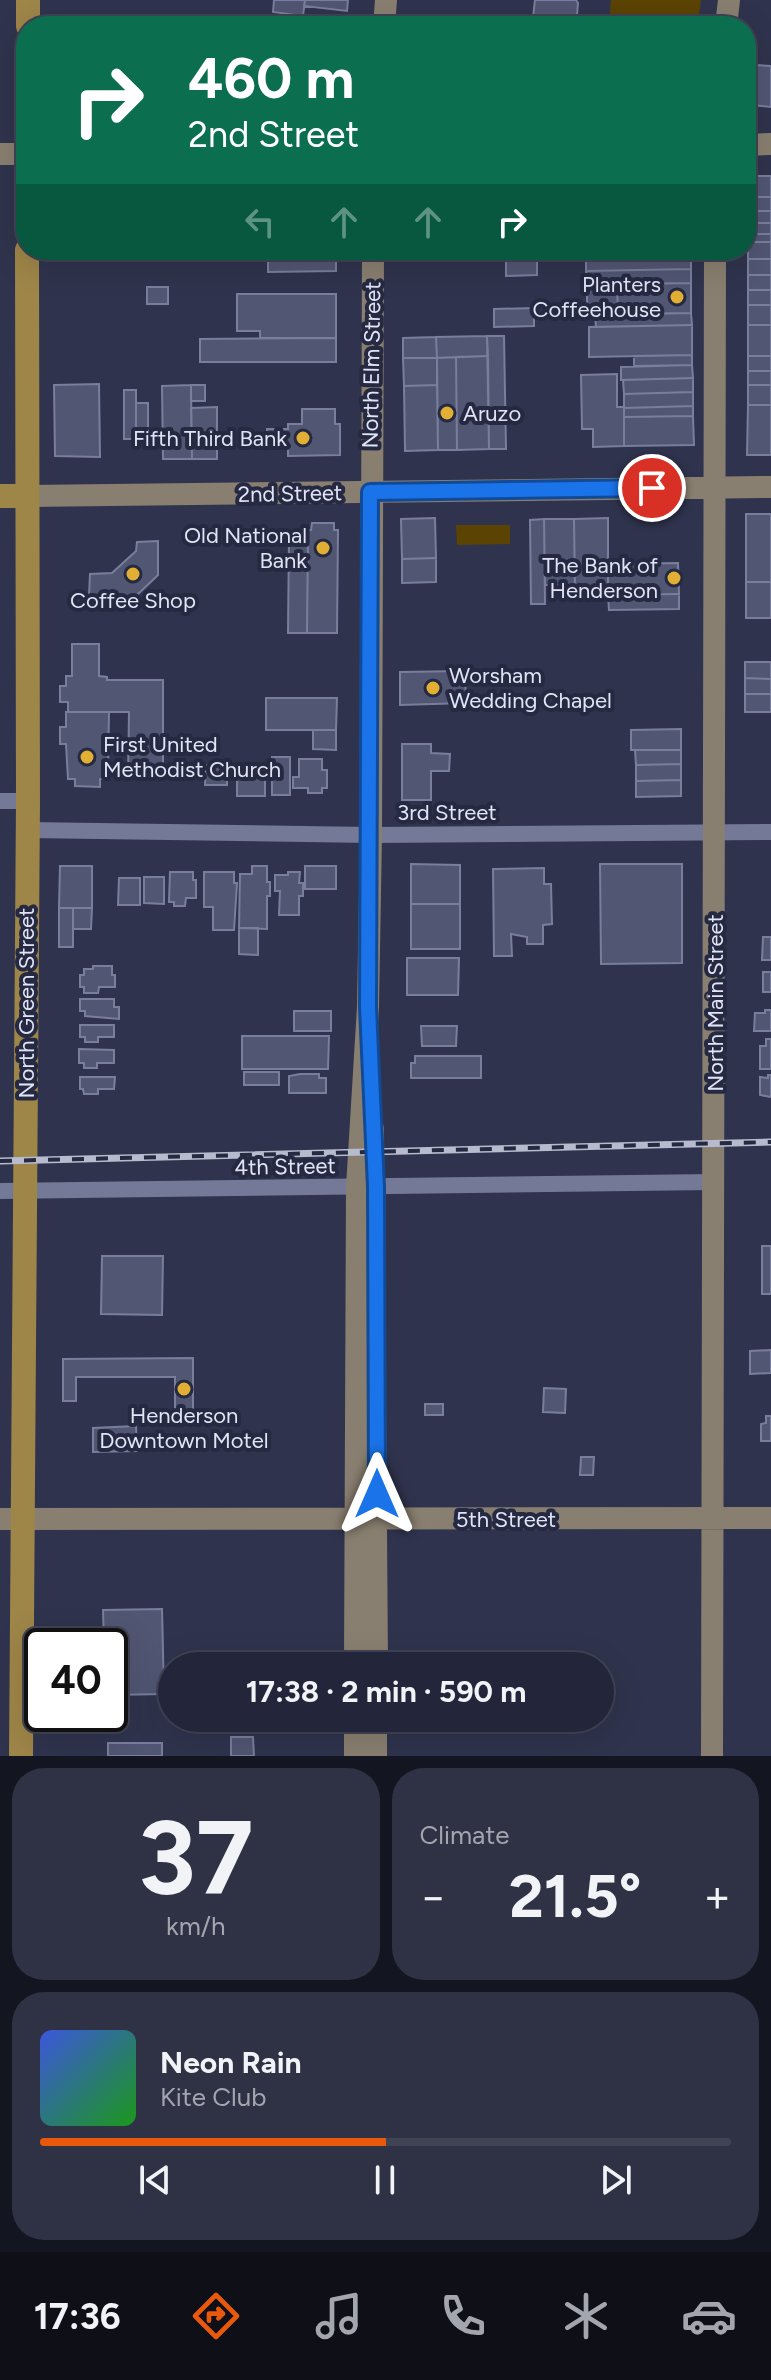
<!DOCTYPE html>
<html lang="en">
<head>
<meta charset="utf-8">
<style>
	:root { --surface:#23263a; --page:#2f3245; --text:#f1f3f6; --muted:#a3a5af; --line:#404354; --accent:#ea580c }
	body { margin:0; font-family:Figtree,sans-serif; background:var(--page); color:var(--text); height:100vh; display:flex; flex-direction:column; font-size:30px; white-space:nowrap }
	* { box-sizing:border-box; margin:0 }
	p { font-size:26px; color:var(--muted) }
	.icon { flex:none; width:44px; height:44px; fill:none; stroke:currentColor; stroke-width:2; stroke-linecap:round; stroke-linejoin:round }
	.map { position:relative; height:1756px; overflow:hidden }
	.sheet { display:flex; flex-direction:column; gap:12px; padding:12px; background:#131520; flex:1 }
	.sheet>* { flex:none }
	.banner { position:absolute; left:16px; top:16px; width:740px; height:244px; border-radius:32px; box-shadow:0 8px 32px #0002,0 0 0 2px var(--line); background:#0b6e4f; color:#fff; overflow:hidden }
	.speed { position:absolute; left:24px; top:1628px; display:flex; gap:16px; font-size:40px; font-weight:700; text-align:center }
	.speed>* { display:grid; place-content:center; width:104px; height:104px; border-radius:50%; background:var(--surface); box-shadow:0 8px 32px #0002,0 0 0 2px var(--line); line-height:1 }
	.speed .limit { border:4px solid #111; border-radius:12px; background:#fff; color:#111 }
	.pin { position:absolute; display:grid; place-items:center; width:68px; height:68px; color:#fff; margin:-34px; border:4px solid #fff; border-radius:50%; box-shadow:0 2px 8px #0007 }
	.me { position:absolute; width:88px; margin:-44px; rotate:0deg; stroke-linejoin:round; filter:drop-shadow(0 0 6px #0008) }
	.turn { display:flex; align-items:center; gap:28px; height:168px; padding:0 40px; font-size:36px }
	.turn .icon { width:104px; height:104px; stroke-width:2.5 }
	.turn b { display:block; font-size:56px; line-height:68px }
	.lanes { display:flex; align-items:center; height:76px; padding:0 40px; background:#0003; justify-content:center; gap:40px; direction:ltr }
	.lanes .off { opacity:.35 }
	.big { font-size:60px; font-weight:700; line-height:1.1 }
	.sheet .tile { flex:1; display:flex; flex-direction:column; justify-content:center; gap:12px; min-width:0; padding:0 28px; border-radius:32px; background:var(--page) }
	.sheet .dial { align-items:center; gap:0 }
	.dial b { font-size:104px; line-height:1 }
	.song { display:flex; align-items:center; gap:24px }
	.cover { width:96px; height:96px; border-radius:12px; background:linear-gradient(135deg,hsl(230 70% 55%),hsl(120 70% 35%)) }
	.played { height:8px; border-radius:4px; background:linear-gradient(90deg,var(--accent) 50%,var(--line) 50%) }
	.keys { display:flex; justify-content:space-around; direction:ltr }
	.heat { display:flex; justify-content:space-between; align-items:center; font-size:44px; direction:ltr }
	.sheet .tiles { flex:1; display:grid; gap:12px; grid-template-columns:1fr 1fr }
	.tile:last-child { grid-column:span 2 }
	.trip { position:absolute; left:158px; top:1652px; width:456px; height:80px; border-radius:40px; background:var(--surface); box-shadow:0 8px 32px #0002,0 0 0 2px var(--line); font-weight:700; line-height:80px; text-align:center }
	.tabs { display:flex; height:128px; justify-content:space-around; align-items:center; background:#0e0f17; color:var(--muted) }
	.tabs .icon { width:56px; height:56px }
	.tabs .active { color:var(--accent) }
	.tabs b { font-size:36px; color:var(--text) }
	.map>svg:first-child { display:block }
</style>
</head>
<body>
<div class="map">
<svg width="771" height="1756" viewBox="0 0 771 1756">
	<rect width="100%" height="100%" fill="#2f334d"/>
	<path fill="#5b4304" d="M611,0H701L698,26H609Z
		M456,525H510V544L457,545Z"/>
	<path fill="#515673" stroke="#797e9d" stroke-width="2" d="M274,0H305L303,16L273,12Z
		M305,0H348L347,11L304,6Z
		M535,0H576L578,3L576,26H532Z
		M756,65L771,66V107L752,105Z
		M749,176H771V197H749Z
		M749,197H771V211H749Z
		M749,211H771V223H749Z
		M749,223H771V234H748Z
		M748,234H771V242H748Z
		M748,242H771V259H748Z
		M55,250H107V259H55Z
		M268,250H336V271L268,272Z
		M506,250H537V275L506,276Z
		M586,250H690L691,256L586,258Z
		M691,256V269L586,271V258Z
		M748,259H771V275H748Z
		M691,269V283L587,285L586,271Z
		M748,275H771V290H748Z
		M691,283V313L618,314L617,284Z
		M617,284L618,314L587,315V285Z
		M147,287H168V304H147Z
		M748,290H771V305H748Z
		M237,294H336V338H260V331H237Z
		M748,305H771V325H748Z
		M534,308V326L494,327V309Z
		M691,313L692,325L596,327L595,315Z
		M692,325V355L589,357V327Z
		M748,325H771V356H748Z
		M487,336L488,356L437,358L436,337Z
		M487,336H504L506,449H489Z
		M436,337L437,358H403V338Z
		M336,338V362H200V339Z
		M692,355V365L634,366V356Z
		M488,356L489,449L457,450L456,357Z
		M748,356H771V371H748Z
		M456,357L457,450H438L437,358Z
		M403,358H437V385L404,386Z
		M692,365L693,378L621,380V367Z
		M748,371H771V385H748Z
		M617,374V407H624V446L593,447V429H582L581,375Z
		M693,378V392L624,394L623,380Z
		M99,384L100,457L55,456L54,385Z
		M191,385H205V401H191Z
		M191,385L192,459H163L162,386Z
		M437,385L438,450L405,451L404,386Z
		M748,385H771V405H748Z
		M124,390H136V439H124Z
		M693,392V406L624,408V394Z
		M136,403H148V439H136Z
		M748,405H771V455H747Z
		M693,406V416L624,417V408Z
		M217,407V459H192L191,408Z
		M302,409H335V424H340V455L288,456V446H267V429H288V424H302Z
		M693,416L694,445L624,446V417Z
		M746,514H771V582H746Z
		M435,518L436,558L402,559L401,519Z
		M608,518V595L575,596L574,519Z
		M544,519H574L575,585H545Z
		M544,519L545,604H531L530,520Z
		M312,523H334V530H338L337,633H307L308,530H311Z
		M289,536H308L307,633H288Z
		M158,541V575L136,596H89L90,574L112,573L136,551L137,542Z
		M436,558V582L402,583V559Z
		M678,563L679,594L608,595V564Z
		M746,582H771V618H746Z
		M679,594V609L609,610L608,595Z
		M72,644H99V676L107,677V680H163V778H128L129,712H68V702H60V686H66V676H72Z
		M745,662H771V679L745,678Z
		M465,671L466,703L400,705V672Z
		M745,678L771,679V694H745Z
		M745,694H771V712H745Z
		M266,698H337L336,730H266Z
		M66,712H109L108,770H105V779H100V787L75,786V779H68L66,744H60V727H66Z
		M681,729V750H631V730Z
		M313,730H336V750L313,749Z
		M402,744H431V753L450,754L449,771H431V800H402Z
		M635,750H681V764L636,765Z
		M272,757H290V795H272Z
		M299,759H322V770H327V788H322V793H308V788H293V777H299Z
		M681,764V780L636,781V765Z
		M206,765H227V785H205Z
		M237,766H265V796H237Z
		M681,780V796L636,797V781Z
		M411,864L460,865V904H411Z
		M600,864H682V963L601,964Z
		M60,866H92V908H59Z
		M252,866H267V882H270V896H267V929L239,928L240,874H252Z
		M305,866H336V889H305Z
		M544,868V884H551L552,924L543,925V944H527V937L511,934L512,956H494L493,869Z
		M170,872H193V880H196V898H186L185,906H174V902H169Z
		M204,872H234V883H237L234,930H213V907H204Z
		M288,872H300L299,883H303V896H299V915H279L280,891H275V875H288Z
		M144,877H164V904L144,903Z
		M119,878H140V905H118Z
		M411,904H460V949H411Z
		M59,908H73V947H59Z
		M73,908H92L91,929H73Z
		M239,928H258V955L239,954Z
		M763,937H771V960H762Z
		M407,958H459L458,995H407Z
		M93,966H112V975H115V987H99L98,993H84V987H80V975H84V969H93Z
		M763,972H771V992H763Z
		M80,999H114V1007H119V1019L85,1016V1011H80Z
		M765,1010H771V1031H754L755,1013H765Z
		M294,1011H331V1031H294Z
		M80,1025H114V1037H98V1042H85V1037H80Z
		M421,1026H457L456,1046H422Z
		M242,1036H329L328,1069H242Z
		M766,1039H771V1069H760V1046H766Z
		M79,1049L114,1050V1063H97V1068H84V1063H79Z
		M415,1056H481V1078H411V1063H415Z
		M244,1072H279V1085H244Z
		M300,1074H319V1078H326V1093H289V1076Z
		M768,1075H771V1097L760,1095V1077L768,1078Z
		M80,1077H115L114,1089H98V1094H84L83,1089H80Z
		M762,1246H771V1294H762Z
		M102,1256H163L162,1315L101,1314Z
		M771,1350V1373L750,1374V1351Z
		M193,1358V1420L175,1421V1377H76V1401H63V1359Z
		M544,1388L566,1389L565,1413L543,1412Z
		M425,1404H443V1415H425Z
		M766,1416H771V1441H761V1424L766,1423Z
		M136,1426L137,1451L93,1452V1428Z
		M581,1457H594L593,1475H580Z
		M162,1609L164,1694L110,1695V1646H104L103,1610Z
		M261,1718H317V1722L261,1723Z
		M231,1737H253L254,1756H231Z
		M108,1743H162V1756H108Z"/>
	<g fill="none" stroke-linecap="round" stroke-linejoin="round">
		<path stroke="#747997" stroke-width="16" d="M0,801H28
			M27,830L371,835L771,832
			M0,1191L714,1182"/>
		<path stroke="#897f70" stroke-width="22" d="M384,26L386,0
			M726,26L729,0
			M746,145L771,144
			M0,154H26
			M27,496L771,487
			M373,1129L377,1666
			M0,1519L771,1518
			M355,1666L357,1187L368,1007L371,835L373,250
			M355,1756V1718
			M376,1756V1718
			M712,1756L715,250"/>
		<path stroke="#9e8548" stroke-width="24" d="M28,26V0
			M0,496H27
			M21,1756L28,801L27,250"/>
		<g stroke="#b7bbce" stroke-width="7">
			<path id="rail" d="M0,1161L771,1142"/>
		</g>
		<use href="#rail" stroke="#252942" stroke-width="4" stroke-dasharray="12" stroke-linecap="butt"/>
	</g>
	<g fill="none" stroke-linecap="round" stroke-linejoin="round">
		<g stroke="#114b97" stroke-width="20">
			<path id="route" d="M377,1494L376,1187L368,1007L370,492L652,488"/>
		</g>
		<use href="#route" stroke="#1a73e8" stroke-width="14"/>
	</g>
	<g fill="#e1af34" stroke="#252942" stroke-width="3">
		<circle cx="677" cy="297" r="8"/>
		<circle cx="447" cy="413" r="8"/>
		<circle cx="303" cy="438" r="8"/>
		<circle cx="323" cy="548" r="8"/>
		<circle cx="133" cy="574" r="8"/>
		<circle cx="674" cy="578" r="8"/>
		<circle cx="433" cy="688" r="8"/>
		<circle cx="87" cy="757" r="8"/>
		<circle cx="184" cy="1389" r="8"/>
	</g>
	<g text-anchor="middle" stroke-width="8" stroke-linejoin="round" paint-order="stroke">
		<g font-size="22" fill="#e1e4f5" stroke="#252942" text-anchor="end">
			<text x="661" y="292">Planters<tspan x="661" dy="25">Coffeehouse</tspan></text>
			<text x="463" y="421" text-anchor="start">Aruzo</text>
			<text x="287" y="446">Fifth Third Bank</text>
			<text x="307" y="543">Old National<tspan x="307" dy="25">Bank</tspan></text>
			<text x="658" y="573">The Bank of<tspan x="658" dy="25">Henderson</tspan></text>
			<text x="133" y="608" text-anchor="middle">Coffee Shop</text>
			<text x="449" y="683" text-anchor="start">Worsham<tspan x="449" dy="25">Wedding Chapel</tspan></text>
			<text x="103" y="752" text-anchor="start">First United<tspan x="103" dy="25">Methodist Church</tspan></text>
			<text x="184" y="1423" text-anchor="middle">Henderson<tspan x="184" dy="25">Downtown Motel</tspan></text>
		</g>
		<g font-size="22" fill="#e1e4f5" stroke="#252942">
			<text transform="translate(371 365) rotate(-89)" y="8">North Elm Street</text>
			<text transform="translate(290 493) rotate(-1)" y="8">2nd Street</text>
			<text x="447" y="820">3rd Street</text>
			<text transform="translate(26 1003) rotate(-90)" y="8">North Green Street</text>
			<text transform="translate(715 1003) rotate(-90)" y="8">North Main Street</text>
			<text transform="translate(285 1166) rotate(-1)" y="8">4th Street</text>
			<text x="506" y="1527">5th Street</text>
		</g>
	</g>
</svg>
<div class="speed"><div class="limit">40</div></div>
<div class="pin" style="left:652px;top:488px;background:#d93025"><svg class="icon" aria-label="arrive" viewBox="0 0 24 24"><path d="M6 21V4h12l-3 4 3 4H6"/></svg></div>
<svg class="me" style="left:377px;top:1494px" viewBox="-20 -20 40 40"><path d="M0-17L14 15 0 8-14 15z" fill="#1a73e8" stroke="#fff" stroke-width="4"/></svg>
<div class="trip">17:38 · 2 min · 590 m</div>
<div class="banner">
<div class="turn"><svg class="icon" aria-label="right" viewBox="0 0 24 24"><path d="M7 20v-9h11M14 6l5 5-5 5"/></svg><div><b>460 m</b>2nd Street</div></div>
<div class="lanes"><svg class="icon off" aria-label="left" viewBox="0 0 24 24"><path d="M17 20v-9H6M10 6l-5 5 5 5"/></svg><svg class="icon off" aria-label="ahead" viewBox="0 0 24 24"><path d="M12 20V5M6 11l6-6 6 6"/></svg><svg class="icon off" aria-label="ahead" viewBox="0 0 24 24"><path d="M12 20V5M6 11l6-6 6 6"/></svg><svg class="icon" aria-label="right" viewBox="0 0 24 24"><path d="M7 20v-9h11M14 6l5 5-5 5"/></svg></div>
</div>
</div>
<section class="sheet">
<div class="tiles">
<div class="tile dial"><b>37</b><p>km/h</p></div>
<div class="tile"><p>Climate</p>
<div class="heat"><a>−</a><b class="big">21.5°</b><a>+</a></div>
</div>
<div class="tile">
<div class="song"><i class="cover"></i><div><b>Neon Rain</b><p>Kite Club</p></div></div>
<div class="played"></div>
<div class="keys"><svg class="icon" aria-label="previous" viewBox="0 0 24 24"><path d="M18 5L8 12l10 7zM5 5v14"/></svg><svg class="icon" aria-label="pause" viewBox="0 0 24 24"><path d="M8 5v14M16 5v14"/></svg><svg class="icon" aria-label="next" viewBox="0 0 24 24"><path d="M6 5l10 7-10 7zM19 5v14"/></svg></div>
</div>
</div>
</section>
<nav class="tabs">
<b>17:36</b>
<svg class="icon active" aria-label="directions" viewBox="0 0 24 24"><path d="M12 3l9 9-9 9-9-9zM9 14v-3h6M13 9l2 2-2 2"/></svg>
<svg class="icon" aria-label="music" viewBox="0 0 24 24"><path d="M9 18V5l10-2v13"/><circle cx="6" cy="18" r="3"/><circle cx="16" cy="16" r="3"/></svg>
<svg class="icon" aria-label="phone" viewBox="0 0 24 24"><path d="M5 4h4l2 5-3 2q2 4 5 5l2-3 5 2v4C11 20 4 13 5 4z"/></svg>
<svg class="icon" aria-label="climate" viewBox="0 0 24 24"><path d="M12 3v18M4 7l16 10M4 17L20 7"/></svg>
<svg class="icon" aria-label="car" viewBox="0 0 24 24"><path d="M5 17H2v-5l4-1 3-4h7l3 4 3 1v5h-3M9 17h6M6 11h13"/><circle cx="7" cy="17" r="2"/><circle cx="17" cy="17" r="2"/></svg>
</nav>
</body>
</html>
